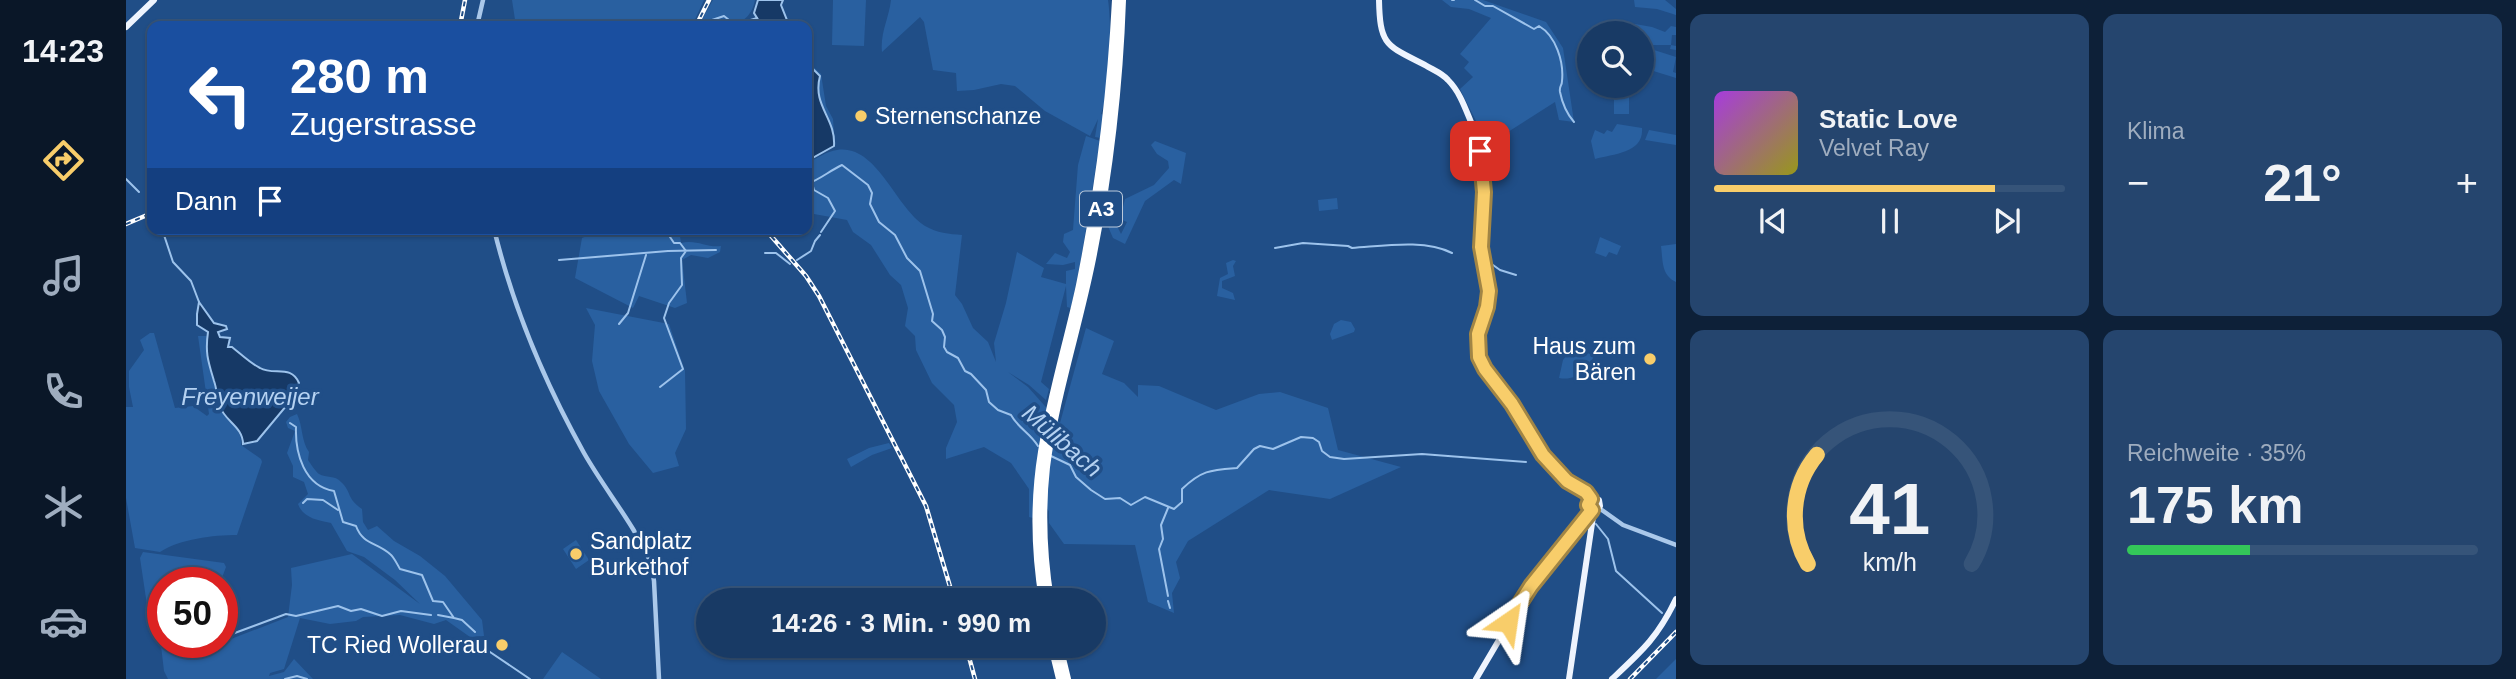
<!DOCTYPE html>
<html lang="de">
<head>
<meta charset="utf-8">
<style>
	:root { --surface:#183a65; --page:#25456e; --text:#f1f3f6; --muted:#9fadbf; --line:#365479; --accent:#f8cd6a }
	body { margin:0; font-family:Helvetica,sans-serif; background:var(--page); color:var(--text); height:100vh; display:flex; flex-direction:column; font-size:26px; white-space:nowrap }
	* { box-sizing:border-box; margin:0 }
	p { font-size:23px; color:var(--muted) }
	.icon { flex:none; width:38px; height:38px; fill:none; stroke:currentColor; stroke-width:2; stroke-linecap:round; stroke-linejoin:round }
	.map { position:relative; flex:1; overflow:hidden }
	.panel { display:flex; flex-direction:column; gap:14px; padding:14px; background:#0d2038; width:840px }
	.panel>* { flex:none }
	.hud { position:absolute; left:21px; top:21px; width:665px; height:214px; border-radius:14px; box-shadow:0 2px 5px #0004,0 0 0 2px var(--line); background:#1a4fa0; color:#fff; overflow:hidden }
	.tools { position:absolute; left:1451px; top:21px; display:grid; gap:14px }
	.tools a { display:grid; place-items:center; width:77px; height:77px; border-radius:50%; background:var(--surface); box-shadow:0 2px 5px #0004,0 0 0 2px var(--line); font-size:35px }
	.speed { position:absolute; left:21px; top:567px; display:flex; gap:14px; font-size:35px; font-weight:700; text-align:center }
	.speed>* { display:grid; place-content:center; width:91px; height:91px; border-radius:50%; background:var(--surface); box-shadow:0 2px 5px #0004,0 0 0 2px var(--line); line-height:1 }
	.speed .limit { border:10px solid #d22; background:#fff; color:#111 }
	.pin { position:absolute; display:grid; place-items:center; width:60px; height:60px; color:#fff; margin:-30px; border-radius:14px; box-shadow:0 4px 10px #0006 }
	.me { position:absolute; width:77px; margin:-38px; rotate:32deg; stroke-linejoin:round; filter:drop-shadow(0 0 5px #0008) }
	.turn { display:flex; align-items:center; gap:24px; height:147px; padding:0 28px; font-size:32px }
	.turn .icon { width:91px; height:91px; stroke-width:2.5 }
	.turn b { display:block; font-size:49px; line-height:60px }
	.then { display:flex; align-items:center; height:66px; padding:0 28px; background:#0003; gap:14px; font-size:26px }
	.big { font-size:52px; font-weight:600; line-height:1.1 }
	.panel .card { flex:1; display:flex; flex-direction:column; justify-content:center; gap:10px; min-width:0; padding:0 24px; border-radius:14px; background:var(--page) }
	.panel .dial { align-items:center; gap:0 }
	.dial svg { height:182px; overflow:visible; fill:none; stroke:var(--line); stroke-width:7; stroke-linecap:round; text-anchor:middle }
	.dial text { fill:var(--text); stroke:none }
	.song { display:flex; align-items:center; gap:21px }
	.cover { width:84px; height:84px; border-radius:10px; background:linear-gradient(135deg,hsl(280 70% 55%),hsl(60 70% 35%)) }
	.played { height:7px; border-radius:4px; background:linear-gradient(90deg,var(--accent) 80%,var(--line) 80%) }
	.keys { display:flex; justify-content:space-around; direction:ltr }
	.heat { display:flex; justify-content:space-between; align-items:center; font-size:38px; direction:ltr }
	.charge { height:10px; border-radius:5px; background:linear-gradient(90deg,#34c759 35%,var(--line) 0) }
	.panel .tiles { flex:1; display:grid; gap:14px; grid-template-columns:repeat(2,1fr) }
	.trip { position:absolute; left:570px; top:588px; width:410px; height:70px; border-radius:35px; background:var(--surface); box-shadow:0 2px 5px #0004,0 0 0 2px var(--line); font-weight:600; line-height:70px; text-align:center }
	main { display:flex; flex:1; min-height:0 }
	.tabs { display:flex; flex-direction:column; width:126px; justify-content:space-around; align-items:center; background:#0a1728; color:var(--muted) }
	.tabs .icon { width:49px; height:49px }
	.tabs .selected { color:var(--accent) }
	.tabs b { font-size:32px; color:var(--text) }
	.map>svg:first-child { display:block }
</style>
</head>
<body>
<main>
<nav class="tabs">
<b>14:23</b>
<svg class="icon selected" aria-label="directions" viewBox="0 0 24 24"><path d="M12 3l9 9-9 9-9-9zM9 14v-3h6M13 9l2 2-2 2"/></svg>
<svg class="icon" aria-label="music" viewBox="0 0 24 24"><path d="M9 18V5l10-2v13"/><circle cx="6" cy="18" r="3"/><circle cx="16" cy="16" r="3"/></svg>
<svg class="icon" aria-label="phone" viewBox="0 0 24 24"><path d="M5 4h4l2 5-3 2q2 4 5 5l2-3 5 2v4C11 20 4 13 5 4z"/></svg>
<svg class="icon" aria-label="climate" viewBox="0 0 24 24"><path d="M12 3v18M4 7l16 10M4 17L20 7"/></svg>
<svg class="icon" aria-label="car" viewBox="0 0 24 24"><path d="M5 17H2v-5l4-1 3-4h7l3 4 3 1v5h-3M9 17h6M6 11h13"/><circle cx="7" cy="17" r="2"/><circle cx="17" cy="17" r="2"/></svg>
</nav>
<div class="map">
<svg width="1550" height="679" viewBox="0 0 1550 679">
	<rect width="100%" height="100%" fill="#204e87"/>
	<path fill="#2960a0" d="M386,0H578L566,26H390Z
		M587,0H629C624,27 597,32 576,19Z
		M707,0H740L738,46L706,45Z
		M765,0H982C986,26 984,91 975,114L978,115L975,138L969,137L972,119L964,136L919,111L889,86L875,84L848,90L831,91L830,73L807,70L798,22L794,17L756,52C754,33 763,18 765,0Z
		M1316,0H1357L1420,22L1437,48L1448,122L1433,120L1429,102L1371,139L1354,129L1334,89L1347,77L1338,68L1343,62L1334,54L1365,18L1343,9L1325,7Z
		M1508,0H1539L1550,9V15L1531,9L1509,7Z
		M1509,24L1526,27L1539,32L1545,26L1550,27V35H1546L1545,45L1550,46V50L1544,49L1545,45H1516V33H1508Z
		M1528,50L1550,57L1547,72L1550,73V78L1521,69Z
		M682,62L695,74L700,106L707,119L709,146C702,119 689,103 692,75Z
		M1488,96L1503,97V114H1488Z
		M1491,124L1516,128C1518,153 1488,154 1469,159L1465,141L1469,130L1478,134L1481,130L1486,132Z
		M1523,130L1550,135V145L1519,140Z
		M960,136L974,141L955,260L945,308L941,307L940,286L915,382L923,389L920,400L903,385L882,372L902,387L934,423L960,328L988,341L976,374L998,383L1012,397V385L1033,386L1090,410L1133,394L1154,392L1202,408L1212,450L1275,467L1204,499L1143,490L1062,541L1050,562L1054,578L1046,593L1048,613L1022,602L1009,545L938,544L923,523V511L909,497L907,518L903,517V489L885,463L858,447L820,459V448L831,422L828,405L806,383L790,350L789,336L779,326L782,308L775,285L764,275L745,245L727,232L721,220L688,214L681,207V163C690,159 701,151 711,150C751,144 769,207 799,226C811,233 823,234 836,235L829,295L836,304L847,328L862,342L870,362L868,343L880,303L891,252L918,268L915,277L940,284V271L949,269V262L937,265L920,264L929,253L941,258L944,252L937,242L938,234L947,230L952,165Z
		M1029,141L1060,153L1055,184L1048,180L1019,201L999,244L987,238L978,217L984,212L995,234L1001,222L994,219L999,199L1028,185L1043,168L1042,161L1031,154L1025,145Z
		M1211,198L1212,209L1193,211L1192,200Z
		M477,229H553L555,243C570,239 581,248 595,246L594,252L582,258L565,255L556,260L561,303L549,308L513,296L507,308L449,278L456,238Z
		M1474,237L1495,246L1491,255L1483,252L1480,257L1469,253Z
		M1550,244V282C1535,275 1537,261 1535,246Z
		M1107,260L1110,261L1107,266L1109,276L1096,281V288L1107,293L1109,300L1091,296L1094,278L1102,274L1100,263Z
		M460,308L543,324L559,371L560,429L549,453L553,466L527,473L503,444L473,391L466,361L469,325Z
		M1215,320L1225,322L1229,329L1228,332L1206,340L1204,334L1208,324Z
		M24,333H28L49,408L67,406L81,416L83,414L72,336H81C79,353 82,364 87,380C90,388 90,398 94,407C99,422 117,427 115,445L135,459L136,462L111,535C87,535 54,539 34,552L9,548L0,498V407H7L3,387V371L18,350L14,340Z
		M1449,345L1461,353L1468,355C1463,371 1450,381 1433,378L1437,360Z
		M171,414C177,426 175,441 183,452L182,460C185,464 189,471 193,474C200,478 209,475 215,482C226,492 220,498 236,509L237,522L242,530L251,526L268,541L294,556L319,576L356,620L358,636L344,637L320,620L308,624L274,615L237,617L230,621L204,624L174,618L158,669L144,673L143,676L158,672L168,659L187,679H42L38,671L34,637L37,636V642H73L87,646L162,617L166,585L165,568L226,554L294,604L269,580L238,557L221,551L205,523C191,520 177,518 172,504L182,494L178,482L167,477V466L161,453L169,431L162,428L160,422L164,417Z
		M763,443L766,448L746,455L725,467L721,459L743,448Z
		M450,540L463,560L450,569L437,549Z
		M17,552L98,563L100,567L94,583H37V605L24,603L21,605L14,558Z
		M436,652L475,679H417Z
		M1550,659V679H1530Z"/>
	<path fill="#163966" stroke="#9dc3ec" stroke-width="2" d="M632,0H657L655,5L661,20L667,21L670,26H636L628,13Z
		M681,63L694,76C686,106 710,118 708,146L681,161Z
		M73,302L88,323L100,326L101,329L92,332L94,337L104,338L102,347H106C115,354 124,363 134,368C148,376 165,364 173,383L166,399L131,441L117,444C117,427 100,422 94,407C91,399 91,389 88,381C82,361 79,353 82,332L71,325V314Z"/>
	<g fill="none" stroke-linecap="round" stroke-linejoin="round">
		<path stroke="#9dc3ec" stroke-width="2" d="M1326,0H1328
			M1349,0L1359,6H1367L1408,29L1413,26C1430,36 1438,62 1436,81C1436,87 1433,85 1434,92C1436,102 1441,114 1448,122
			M583,21L598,16L608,24
			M618,22L631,18
			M0,179L13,192
			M686,183L688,190L702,198L709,211L695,232
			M681,184C695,179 703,171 716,165L742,185L746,193L744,204L753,222L769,235L781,258L794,271L807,314L806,321L816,330L819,337L818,347L821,352L832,358L839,371L845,374L860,390L863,402L872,410L885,415C892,428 904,433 912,446
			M36,229L47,262L65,281L73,302
			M1149,248L1177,243L1222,246L1226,248C1258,246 1298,239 1326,253
			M639,253H650L664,264
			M433,260L542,251L590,250
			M671,260L685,251L689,241L694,235
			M1367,265L1374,270L1390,275
			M493,324L502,313L520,255
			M534,387L557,369L538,318L543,303L556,285L555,258L560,251L554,243H548L544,237L545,229
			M164,423L170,427C169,453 178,486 208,491L217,522L230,526C237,545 251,542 264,554C268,557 271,564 274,569L296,575L307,601L317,602L328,618L336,620L349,632
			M925,456L944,465L950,477L965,490L979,499L994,498L1005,505L1019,497L1048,509L1056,502V489C1076,470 1085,470 1111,468L1128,449L1134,446L1147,449L1175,437L1187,438L1193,442L1196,451L1204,457L1218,459L1296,454L1400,462
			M1418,465L1442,489
			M177,503L181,499L197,500L212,510
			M1470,524L1482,539L1490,571L1536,613
			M1042,596L1033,549L1037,539L1035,525L1042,508
			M1042,601L1044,608
			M312,615L328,618
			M106,634L160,614L170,616L212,606L225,611L235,609L256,616L275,611L305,615
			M96,638L101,636
			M354,641L361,650L404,679
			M78,644H86L90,642
			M734,658L798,653L812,646
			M159,679L171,676L181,679"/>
		<path stroke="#aac8ea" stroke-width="4.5" d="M351,26L357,0
			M368,229C387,307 419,383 458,453C479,490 508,524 525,563L528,581L533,679
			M1473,508L1497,525L1550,545"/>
		<path stroke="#eef4fe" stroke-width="6" d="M1253,0C1254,46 1260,45 1299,65C1307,70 1316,73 1322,80C1338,96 1342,120 1353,139
			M0,27L28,0
			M1350 143a6 6 0 1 1 12 0a6 6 0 1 1-12 0Z
			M1354,149L1353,159L1358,192L1355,247L1363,291L1361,307L1352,334L1353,357L1359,369L1386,404L1417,455L1441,481L1459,492L1465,499L1473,500L1474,506L1471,510H1467L1463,507L1465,499
			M1350,679L1405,586L1466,510
			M1443,679L1468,510
			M1486,679C1516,651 1532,637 1550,599"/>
		<path stroke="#fff" stroke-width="8" d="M917,600C909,551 908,501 916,452C925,395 942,341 954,285C973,191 985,96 990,0
			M924,600C917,556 915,512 920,467C929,397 952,329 966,259C983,174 993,87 996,0
			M926,646L934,679
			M933,646L941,679"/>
		<g stroke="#fff" stroke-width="4.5">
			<path id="rail" d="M334,26L339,0
				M570,26L583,0
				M0,224L26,213
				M639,229L680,276L693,296L800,506L828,600
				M840,646L849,679
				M1504,679L1550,632"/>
		</g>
		<use href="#rail" stroke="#204e87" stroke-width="2" stroke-dasharray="5" stroke-linecap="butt"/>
	</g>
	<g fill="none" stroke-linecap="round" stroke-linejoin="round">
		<g stroke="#a18545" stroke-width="18">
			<path id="route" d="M1354,151L1358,192L1355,247L1363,291L1361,307L1352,334L1353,357L1359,369L1386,404L1417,455L1441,481L1460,492L1465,499L1462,505L1466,510L1405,586L1382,622"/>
		</g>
		<use href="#route" stroke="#f8cd6a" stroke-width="12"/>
	</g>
	<g fill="#f8cd6a" stroke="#204e87" stroke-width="2.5">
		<circle cx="735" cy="116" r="7"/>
		<circle cx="1524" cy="359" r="7"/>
		<circle cx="450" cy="554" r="7"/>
		<circle cx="376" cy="645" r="7"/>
	</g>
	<g text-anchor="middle" stroke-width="7" stroke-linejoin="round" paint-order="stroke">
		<rect fill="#204e87" stroke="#bccadb" stroke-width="2" x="954" y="191.5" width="42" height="35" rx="5"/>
		<g font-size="21" font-weight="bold" fill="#fff">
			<text x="975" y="216">A3</text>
		</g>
		<g font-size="23" fill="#fff" stroke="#204e87" text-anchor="start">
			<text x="749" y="124">Sternenschanze</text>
			<text x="1510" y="354" text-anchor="end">Haus zum<tspan x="1510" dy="26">Bären</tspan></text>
			<text x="464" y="549">Sandplatz<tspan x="464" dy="26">Burkethof</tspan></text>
			<text x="362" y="653" text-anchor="end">TC Ried Wollerau</text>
		</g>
		<g font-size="24" font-style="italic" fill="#b5d2f2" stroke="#204e87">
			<text x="124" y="405">Freyenweijer</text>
			<text transform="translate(936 441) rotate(41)" y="8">Mülibach</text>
		</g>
	</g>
</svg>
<div class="tools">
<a><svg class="icon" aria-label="search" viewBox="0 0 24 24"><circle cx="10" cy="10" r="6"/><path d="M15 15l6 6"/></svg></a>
</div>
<div class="speed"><div class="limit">50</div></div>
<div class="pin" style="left:1354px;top:151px;background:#d93025"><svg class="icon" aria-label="arrive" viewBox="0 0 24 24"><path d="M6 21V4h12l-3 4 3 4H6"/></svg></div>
<svg class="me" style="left:1382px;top:622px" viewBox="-20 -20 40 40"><path d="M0-17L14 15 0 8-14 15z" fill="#f8cd6a" stroke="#fff" stroke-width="4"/></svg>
<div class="trip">14:26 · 3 Min. · 990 m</div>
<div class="hud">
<div class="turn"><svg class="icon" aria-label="left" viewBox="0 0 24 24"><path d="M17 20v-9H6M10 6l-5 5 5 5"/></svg><div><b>280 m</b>Zugerstrasse</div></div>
<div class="then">Dann<svg class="icon" aria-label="arrive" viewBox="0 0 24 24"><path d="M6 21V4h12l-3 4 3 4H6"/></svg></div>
</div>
</div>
<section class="panel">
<div class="tiles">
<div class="card">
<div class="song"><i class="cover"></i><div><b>Static Love</b><p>Velvet Ray</p></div></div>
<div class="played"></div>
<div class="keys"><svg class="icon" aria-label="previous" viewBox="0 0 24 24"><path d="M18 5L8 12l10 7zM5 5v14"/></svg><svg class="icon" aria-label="pause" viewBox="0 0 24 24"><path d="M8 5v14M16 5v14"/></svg><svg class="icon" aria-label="next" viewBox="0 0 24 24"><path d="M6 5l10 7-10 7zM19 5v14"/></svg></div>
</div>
<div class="card"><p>Klima</p>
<div class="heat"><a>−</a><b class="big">21°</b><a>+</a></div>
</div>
<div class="card dial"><svg viewBox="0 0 100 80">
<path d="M14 69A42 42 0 1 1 86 69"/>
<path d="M14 69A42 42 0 0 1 18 21" stroke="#f8cd6a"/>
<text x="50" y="56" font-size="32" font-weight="700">41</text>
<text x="50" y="72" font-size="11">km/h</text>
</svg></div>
<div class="card"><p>Reichweite · 35%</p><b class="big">175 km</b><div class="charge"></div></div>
</div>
</section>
</main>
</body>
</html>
